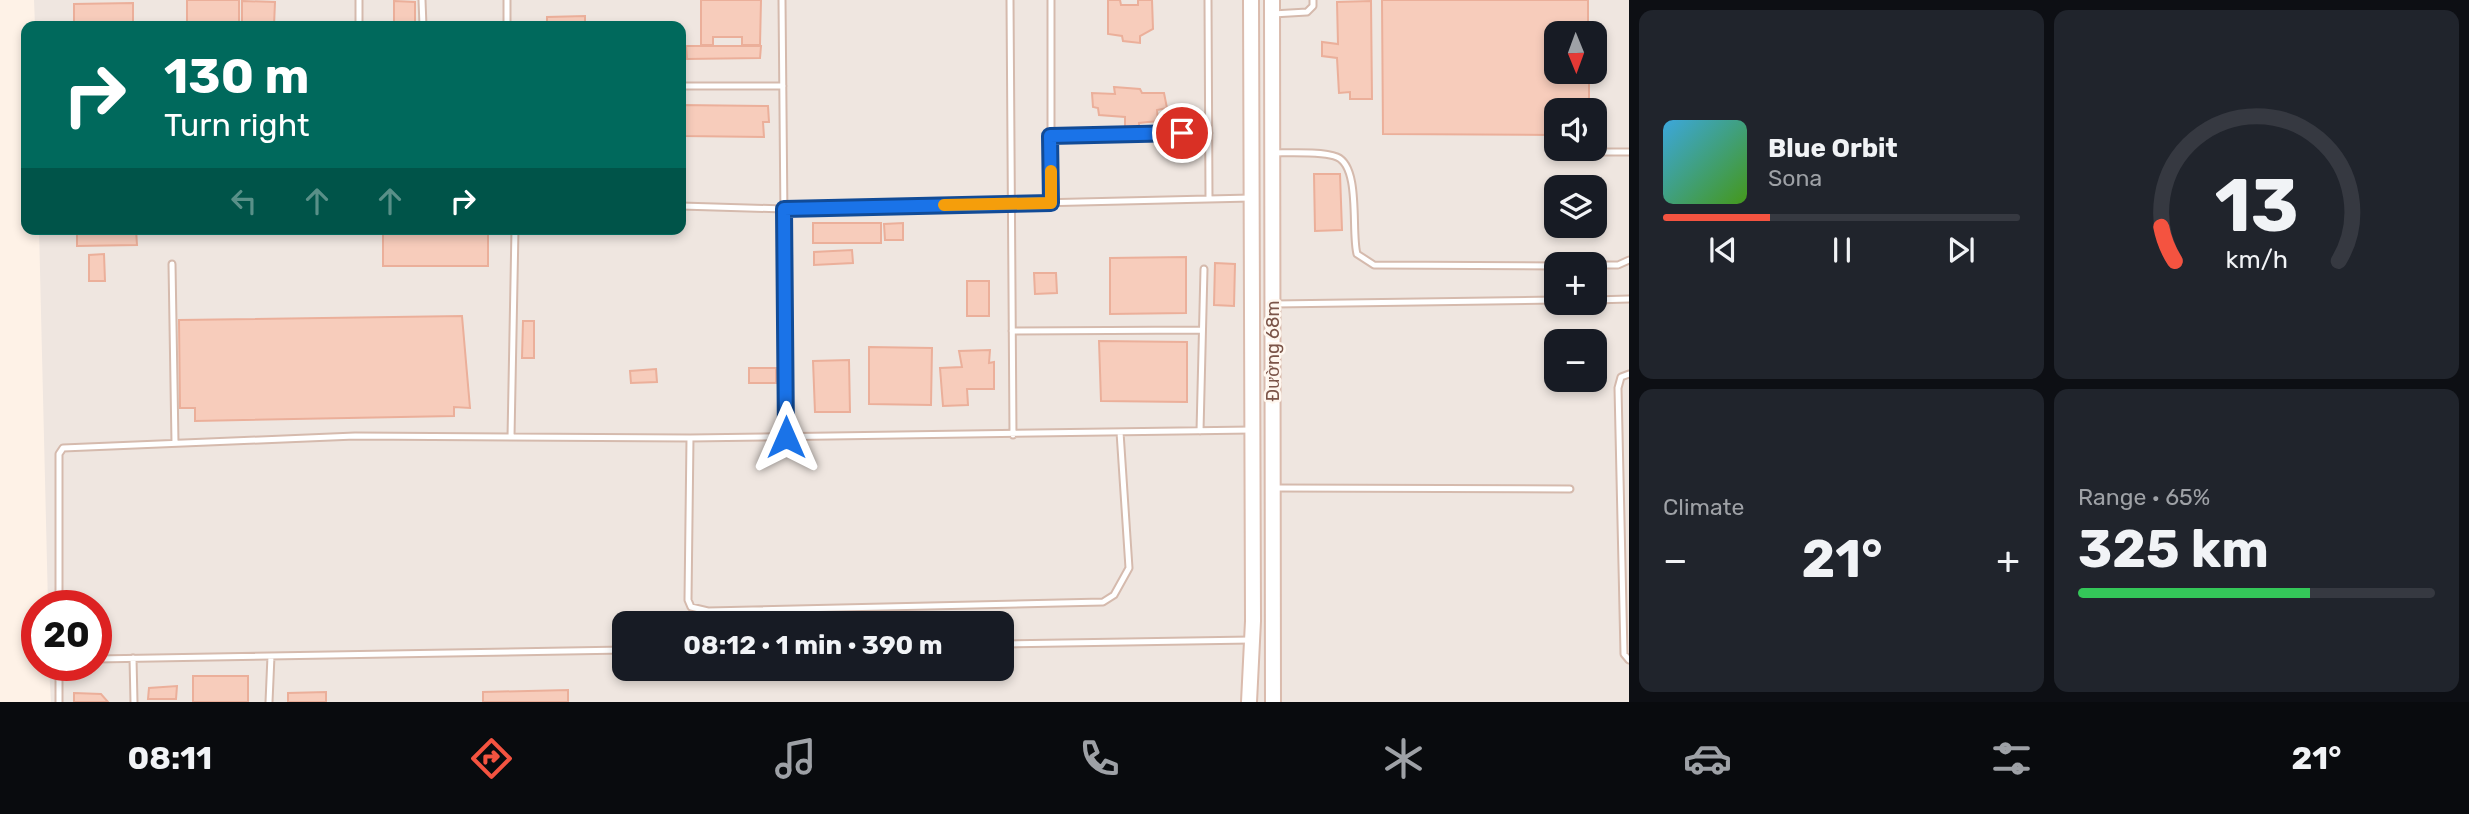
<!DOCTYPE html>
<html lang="en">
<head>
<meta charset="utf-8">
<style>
	:root { --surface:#171b24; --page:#20242c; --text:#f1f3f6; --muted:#9ea1a6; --line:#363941; --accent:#f45340 }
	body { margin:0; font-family:Rubik,sans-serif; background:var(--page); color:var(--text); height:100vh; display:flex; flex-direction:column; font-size:26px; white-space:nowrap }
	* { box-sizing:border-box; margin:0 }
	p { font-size:23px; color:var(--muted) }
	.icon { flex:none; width:38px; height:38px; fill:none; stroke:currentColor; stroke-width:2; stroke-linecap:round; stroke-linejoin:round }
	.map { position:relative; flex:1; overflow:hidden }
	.panel { display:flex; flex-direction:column; gap:10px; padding:10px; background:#0d0f14; width:840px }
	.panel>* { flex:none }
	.hud { position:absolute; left:21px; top:21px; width:665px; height:214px; border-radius:14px; box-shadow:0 4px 10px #0003; background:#00695c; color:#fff; overflow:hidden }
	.needle { width:46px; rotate:179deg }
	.tools { position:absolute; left:1544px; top:21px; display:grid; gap:14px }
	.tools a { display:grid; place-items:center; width:63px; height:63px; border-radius:14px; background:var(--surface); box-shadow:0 4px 10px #0003; font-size:35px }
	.speed { position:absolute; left:21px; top:590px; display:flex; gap:14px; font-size:35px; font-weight:700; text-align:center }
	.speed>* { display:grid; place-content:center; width:91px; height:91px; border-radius:50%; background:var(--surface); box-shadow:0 4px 10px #0003; line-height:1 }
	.speed .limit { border:10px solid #d22; background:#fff; color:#111 }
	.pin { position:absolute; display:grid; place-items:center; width:60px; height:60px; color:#fff; margin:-30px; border:4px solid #fff; border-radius:50%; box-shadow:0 2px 7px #0007 }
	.me { position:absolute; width:77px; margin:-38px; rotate:0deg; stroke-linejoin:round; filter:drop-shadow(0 0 5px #0008) }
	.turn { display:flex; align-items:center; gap:24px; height:147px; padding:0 28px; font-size:32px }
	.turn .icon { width:91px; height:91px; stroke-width:2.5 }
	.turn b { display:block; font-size:49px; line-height:60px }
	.lanes { display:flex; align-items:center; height:66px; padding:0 28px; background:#0003; justify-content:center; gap:35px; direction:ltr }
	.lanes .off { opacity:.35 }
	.big { font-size:52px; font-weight:700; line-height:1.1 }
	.panel .tile { flex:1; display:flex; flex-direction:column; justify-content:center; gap:10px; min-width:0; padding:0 24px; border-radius:14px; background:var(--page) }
	.panel .dial { align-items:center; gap:0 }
	.dial svg { height:182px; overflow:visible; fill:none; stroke:var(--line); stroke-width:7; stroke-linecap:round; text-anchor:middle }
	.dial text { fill:var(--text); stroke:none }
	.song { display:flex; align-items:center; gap:21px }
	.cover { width:84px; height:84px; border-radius:10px; background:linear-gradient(135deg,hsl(200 70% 55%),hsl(100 70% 35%)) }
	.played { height:7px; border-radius:4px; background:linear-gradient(90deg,var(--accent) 30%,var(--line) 30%) }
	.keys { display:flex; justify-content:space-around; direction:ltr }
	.heat { display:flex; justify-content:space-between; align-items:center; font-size:38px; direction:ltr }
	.charge { height:10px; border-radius:5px; background:linear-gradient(90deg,#34c759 65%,var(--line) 0) }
	.panel .tiles { flex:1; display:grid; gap:10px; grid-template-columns:repeat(2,1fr) }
	.trip { position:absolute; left:612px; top:611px; width:402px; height:70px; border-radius:14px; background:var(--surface); box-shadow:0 4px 10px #0003; font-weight:700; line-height:70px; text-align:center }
	.tab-bar { display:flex; height:112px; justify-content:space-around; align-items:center; background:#090b0e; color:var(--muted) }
	.tab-bar .icon { width:49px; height:49px }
	.tab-bar .on { color:var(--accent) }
	.tab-bar b { font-size:32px; color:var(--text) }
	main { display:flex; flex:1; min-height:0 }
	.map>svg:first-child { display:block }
</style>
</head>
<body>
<main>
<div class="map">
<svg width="1629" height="702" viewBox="0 0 1629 702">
	<rect width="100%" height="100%" fill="#fef2e7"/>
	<path fill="#efe6e0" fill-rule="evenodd" d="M34,0H1629V702H51L49,665H96V606L48,605L39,229H681V26H35ZM1556,33H1594V72H1556ZM1556,110H1594V149H1556ZM1556,187H1594V226H1556ZM1556,264H1594V303H1556ZM1556,341H1594V380H1556ZM625,623H1003V668H625Z"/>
	<path fill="#f7ccbb" stroke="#ebaf9a" stroke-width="2" d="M187,0H239V26H187Z
		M701,0H761L760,45H742V37H713V45H701Z
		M1108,0H1120L1121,5H1138V0H1152L1153,29L1140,36V43L1123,41L1122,36L1108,34Z
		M1382,0H1588V33H1556V72H1589V109L1556,110V135L1383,134Z
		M242,1L275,2L274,26H242Z
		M394,1L415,2V26H394Z
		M1371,1L1372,99H1350V92L1339,93L1337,58L1322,56V42L1338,44L1337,2Z
		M133,3V26H74V4Z
		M585,16V26H547V17Z
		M686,46H761L760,58L687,59Z
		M1114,87L1140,89L1142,93H1164L1167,108L1157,110L1158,121L1139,123V131L1125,132V117L1099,115L1098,108L1093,107L1092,93L1115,94Z
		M681,105L768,106L769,122H763L764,137L684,136Z
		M1314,174H1340L1342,230L1315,231Z
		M813,223H881V243H813Z
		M903,223V240H885L884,224Z
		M77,229H136L137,245L77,246Z
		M383,229H488V266H383Z
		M852,250L853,263L814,265V252Z
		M104,254L105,281H89V255Z
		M1186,257V313L1110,314V258Z
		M1215,263L1235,264L1234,306L1214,305Z
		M1034,273H1056L1057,293L1035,294Z
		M967,281H989V316H967Z
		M462,316L470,408L454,407V416L195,421V408H180L179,320Z
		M523,321H534V358H522Z
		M1099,341L1187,342V402L1101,401Z
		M869,347L932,348L931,405L869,404Z
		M990,350L989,363L994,362V389H967L968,405L943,406L940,368L962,367L959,351Z
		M849,360L850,412H815L813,361Z
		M749,368H776V383H749Z
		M656,369L657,382L631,383L630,371Z
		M193,676H248V702H193Z
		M177,686L176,699H148L149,688Z
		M568,690V702H483V692Z
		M326,692V702H288V693Z
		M74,693L101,694L108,702H74Z"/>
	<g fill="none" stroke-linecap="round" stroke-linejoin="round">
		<g stroke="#d5baad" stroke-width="9">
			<path id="lane" d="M359,0V26
				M422,0L423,26
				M507,0V26
				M782,0L786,437
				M1010,0L1013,435
				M1051,0V203
				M1208,0L1209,199
				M1273,14L1307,12L1313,6V0
				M681,86H783
				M1050,136L1209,133
				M1573,152H1629
				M1272,153C1289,153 1323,151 1337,157C1361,167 1351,232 1357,254L1374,265L1556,266
				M681,206L784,209L1251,198
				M172,264L175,443
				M1594,265H1618L1629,260
				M1594,300L1629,299
				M1275,304L1556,300
				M1012,331L1202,330
				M1629,374L1621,377L1618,388L1624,654L1629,660
				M1200,431L1204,269
				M511,437L515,229
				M690,438L688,600L691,607L708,611L1103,602L1114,595L1129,568L1120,432
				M1276,488L1570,489
				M59,606V454L63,448L355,436L690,438L1252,430
				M1003,644L1251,640
				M133,658L134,702
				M96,659L625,650
				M59,665V702
				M269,702L271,656"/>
		</g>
		<g stroke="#dabbad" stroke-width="18">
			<path id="secondary" d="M1272,0L1273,702
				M1249,702L1253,621L1251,0"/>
		</g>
		<use href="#lane" stroke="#fff" stroke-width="5"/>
		<use href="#secondary" stroke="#fff" stroke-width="14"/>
	</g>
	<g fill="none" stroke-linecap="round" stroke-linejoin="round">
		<g stroke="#114b97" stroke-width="18">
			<path id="route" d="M786,437L784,209L1051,203L1050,136L1182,133"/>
		</g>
		<use href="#route" stroke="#1a73e8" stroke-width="12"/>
		<path stroke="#f59e0b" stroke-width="12" d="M944,205L1051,203V171"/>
	</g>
	<g text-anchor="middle" stroke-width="5" stroke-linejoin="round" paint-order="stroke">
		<g font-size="18" fill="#7b5448" stroke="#fff7ef">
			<text transform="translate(1273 351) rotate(-90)" y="6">Đường 68m</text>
		</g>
	</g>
</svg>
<div class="tools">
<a><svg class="needle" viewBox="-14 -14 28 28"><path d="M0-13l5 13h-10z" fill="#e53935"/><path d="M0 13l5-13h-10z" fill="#9ea1a6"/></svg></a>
<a><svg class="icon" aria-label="sound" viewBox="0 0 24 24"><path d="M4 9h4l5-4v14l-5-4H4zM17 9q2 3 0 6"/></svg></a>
<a><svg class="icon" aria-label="layers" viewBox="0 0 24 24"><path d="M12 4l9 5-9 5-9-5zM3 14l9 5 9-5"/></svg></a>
<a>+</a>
<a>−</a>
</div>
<div class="speed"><div class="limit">20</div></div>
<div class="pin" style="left:1182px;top:133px;background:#d93025"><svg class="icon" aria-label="arrive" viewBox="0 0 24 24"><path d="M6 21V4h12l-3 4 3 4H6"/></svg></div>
<svg class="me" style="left:786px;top:437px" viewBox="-20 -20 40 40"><path d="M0-17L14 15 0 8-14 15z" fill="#1a73e8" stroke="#fff" stroke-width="4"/></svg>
<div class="trip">08:12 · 1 min · 390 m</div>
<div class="hud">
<div class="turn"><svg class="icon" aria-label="right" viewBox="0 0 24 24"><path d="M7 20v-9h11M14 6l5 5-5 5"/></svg><div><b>130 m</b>Turn right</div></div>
<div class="lanes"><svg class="icon off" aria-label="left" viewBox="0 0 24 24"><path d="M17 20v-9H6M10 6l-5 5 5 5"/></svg><svg class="icon off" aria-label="ahead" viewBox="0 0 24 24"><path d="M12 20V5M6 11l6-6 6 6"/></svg><svg class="icon off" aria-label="ahead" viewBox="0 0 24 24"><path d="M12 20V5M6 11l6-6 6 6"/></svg><svg class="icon" aria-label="right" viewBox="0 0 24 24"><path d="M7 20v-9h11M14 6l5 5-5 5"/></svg></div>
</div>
</div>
<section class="panel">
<div class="tiles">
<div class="tile">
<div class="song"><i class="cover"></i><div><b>Blue Orbit</b><p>Sona</p></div></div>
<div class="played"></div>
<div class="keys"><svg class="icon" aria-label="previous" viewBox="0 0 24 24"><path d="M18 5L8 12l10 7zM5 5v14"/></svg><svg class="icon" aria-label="pause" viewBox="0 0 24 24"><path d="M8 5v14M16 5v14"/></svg><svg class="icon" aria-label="next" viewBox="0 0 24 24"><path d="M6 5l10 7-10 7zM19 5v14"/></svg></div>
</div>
<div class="tile dial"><svg viewBox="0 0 100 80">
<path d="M14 69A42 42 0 1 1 86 69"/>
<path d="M14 69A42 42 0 0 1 8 54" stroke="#f45340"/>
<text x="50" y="56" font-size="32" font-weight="700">13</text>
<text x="50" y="72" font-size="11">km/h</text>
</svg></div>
<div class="tile"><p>Climate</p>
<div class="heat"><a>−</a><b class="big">21°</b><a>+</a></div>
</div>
<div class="tile"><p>Range · 65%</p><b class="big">325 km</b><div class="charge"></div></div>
</div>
</section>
</main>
<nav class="tab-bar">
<b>08:11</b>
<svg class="icon on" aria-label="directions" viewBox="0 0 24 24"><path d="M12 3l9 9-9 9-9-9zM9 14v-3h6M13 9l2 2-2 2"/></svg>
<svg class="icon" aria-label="music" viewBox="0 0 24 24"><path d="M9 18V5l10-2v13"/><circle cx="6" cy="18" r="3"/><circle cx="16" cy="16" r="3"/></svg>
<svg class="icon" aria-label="phone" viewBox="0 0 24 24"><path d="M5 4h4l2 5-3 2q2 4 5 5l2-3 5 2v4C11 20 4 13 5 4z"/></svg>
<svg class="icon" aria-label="climate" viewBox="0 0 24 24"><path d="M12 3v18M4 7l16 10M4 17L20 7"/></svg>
<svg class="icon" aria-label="car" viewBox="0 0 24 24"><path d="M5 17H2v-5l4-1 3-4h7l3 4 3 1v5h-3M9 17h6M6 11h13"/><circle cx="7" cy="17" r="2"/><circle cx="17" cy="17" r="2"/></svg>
<svg class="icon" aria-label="filters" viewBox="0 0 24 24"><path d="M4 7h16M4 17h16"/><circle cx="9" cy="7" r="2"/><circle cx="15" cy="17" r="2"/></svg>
<b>21°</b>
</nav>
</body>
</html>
